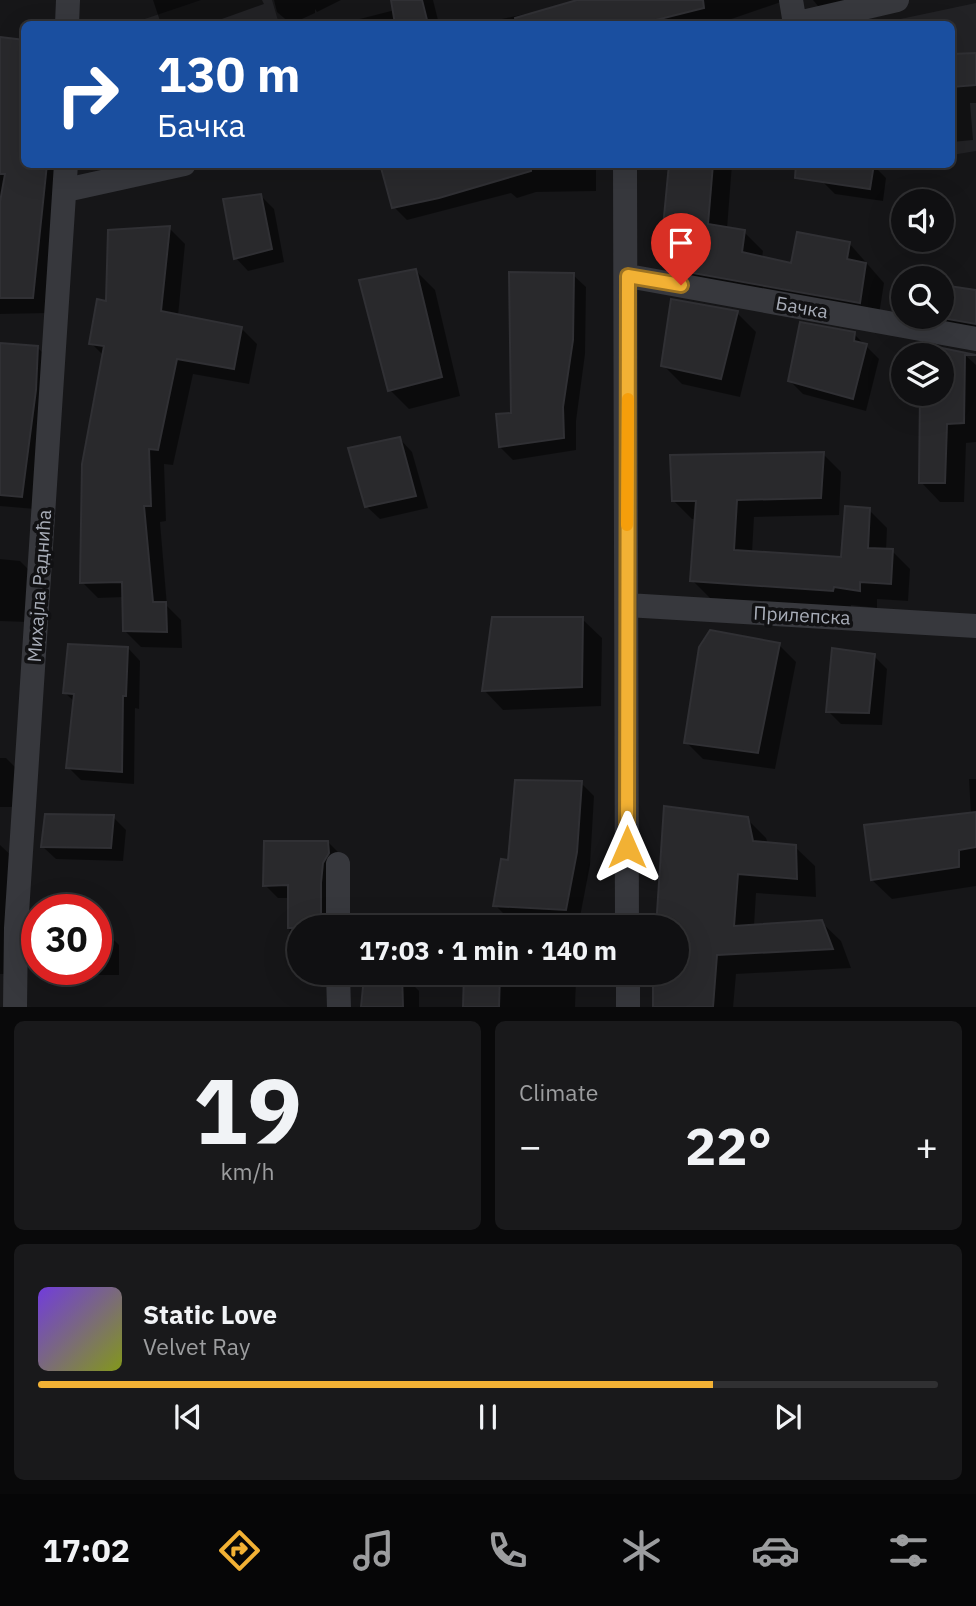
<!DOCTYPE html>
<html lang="en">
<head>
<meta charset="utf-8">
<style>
	:root { --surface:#101012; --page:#19191b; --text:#f1f3f6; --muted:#9c9d9f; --line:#303032; --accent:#f2b134 }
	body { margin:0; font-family:"IBM Plex Sans",sans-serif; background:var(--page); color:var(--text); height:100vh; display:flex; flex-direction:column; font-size:26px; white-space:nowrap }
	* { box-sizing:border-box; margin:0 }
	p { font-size:23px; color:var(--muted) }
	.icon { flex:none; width:38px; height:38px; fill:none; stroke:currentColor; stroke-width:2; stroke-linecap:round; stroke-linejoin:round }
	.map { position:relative; height:1007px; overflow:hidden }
	.details { display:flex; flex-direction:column; gap:14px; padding:14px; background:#09090a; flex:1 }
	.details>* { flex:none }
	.top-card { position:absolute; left:21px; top:21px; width:934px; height:147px; border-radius:10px; box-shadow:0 7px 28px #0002,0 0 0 2px var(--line); background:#1a4fa0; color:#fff; overflow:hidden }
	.buttons { position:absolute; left:891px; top:189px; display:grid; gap:14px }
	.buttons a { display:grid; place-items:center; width:63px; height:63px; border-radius:50%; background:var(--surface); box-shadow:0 7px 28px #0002,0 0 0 2px var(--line); font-size:35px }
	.speed { position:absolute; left:21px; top:894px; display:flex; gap:14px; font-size:35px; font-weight:700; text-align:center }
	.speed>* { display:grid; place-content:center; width:91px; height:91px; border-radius:50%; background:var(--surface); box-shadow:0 7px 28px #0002,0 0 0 2px var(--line); line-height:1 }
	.speed .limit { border:10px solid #d22; background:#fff; color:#111 }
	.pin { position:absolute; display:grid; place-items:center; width:60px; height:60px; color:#fff; margin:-72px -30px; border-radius:50% 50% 50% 0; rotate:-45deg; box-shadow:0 0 7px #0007 }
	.pin .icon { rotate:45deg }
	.me { position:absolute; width:77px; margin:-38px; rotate:0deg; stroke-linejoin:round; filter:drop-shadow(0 0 5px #0008) }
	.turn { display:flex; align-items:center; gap:24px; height:147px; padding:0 21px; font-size:32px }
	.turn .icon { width:91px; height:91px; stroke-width:2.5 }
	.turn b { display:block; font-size:49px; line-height:60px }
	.big { font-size:52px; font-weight:800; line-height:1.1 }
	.details .tile { flex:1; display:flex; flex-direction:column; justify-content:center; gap:10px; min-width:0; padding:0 24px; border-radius:10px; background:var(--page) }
	.details .dial { align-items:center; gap:0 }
	.dial b { font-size:91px; line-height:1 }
	.song { display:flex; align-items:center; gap:21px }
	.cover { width:84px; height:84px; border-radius:10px; background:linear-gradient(135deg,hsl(260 70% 55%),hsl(70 70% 35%)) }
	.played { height:7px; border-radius:4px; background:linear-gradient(90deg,var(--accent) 75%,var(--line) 75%) }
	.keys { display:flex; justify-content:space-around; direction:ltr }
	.heat { display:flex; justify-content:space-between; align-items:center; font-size:38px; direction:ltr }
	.details .tiles { flex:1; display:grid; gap:14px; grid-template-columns:1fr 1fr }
	.tile:last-child { grid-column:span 2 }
	.trip { position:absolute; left:287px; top:915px; width:402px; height:70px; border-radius:35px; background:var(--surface); box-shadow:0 7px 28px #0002,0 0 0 2px var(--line); font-weight:800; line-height:70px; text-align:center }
	.menu { display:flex; height:112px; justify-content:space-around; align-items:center; background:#060607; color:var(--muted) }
	.menu .icon { width:49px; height:49px }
	.menu .current { color:var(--accent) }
	.menu b { font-size:32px; color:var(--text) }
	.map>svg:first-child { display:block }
</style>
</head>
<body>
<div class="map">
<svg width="976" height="1008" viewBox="0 0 976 1008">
	<rect width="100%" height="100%" fill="#161618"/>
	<path fill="#222225" d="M201,0H272L279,24H130Z
		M976,3V151L952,155V24H877Z"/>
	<path fill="#0007" d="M153,0H262L264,4L208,24H161Z
		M274,0H341L317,12L315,9V13L291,24L277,12Z
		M393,0H433L439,24H340L395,10Z
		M583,0H781V2L717,24H478L530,13L532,15Z
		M813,0H883L827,17Z
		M0,39L24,42V164H62L49,313L0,314Z
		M976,55V103H970L973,140L952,142V56Z
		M396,164H596V191L536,192L517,198L511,193L407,220L394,207Z
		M670,164H732L727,229L744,232L763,251L762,258L792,265L849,243L884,283L878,321L680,277L662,258Z
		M873,165L886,178L883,201L835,194L822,181Z
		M261,196L274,209L284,262L248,271L236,258Z
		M169,228L185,244L178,316L241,328L257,344L249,384L193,374L173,465L164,464L166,521L160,522L167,606L181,620L182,648L141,647L125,631L124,597L98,598L82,582L80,534H84L104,356L91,343L108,303Z
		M416,271L435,290L460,396L409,409L390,390Z
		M573,275L586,287L585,354L576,421V450L513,460L500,447Z
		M942,287L976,292V334L916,317H942Z
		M737,313L756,332L740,397L682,384L663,365Z
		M854,334L879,359L866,411L803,394L790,381Z
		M0,345L38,348L51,361L35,509L0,506Z
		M923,346L964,354L976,365V442L966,443L964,502H940L921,482L922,394H942V355H923Z
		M399,438L412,452L428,508L380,519L366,506Z
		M823,454L841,472L839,515L754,517L752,553L842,559L869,510L887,528L886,551H892L910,569L908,601L877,599V608L851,605V608L710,598L692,580L696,519H692L674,501Z
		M0,559L20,561L33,574L27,622L0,621Z
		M582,619L602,638L601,706L503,710L484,690Z
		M779,645L796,662L775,769L703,759L686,742Z
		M128,648L140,661L139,709L135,708L134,784L81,780L68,767L75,702L65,693Z
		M874,656L887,669L882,725L841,724L828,711Z
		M0,758H6L19,771V807H0Z
		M969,779H976V886L892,899L872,880L971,815Z
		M581,783L594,796L590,865L579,922L508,918L495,905L509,862Z
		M113,817L126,830L123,861L56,859L43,847Z
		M747,819L766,838L768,844L795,847L815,866L816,897L756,893L754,926L821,922L841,941L851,968L736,974L733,1008H655L657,973H677Z
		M328,842L341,855L333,928H299V966L290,957L289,898H278L265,885Z
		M0,845L14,858L11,974H0Z
		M33,928L37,929V963L32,958Z
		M96,932H106L119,945V975H65L44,970H96Z
		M401,973L419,991V1008H363L365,982Z
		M466,973H571L576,978L575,1008H465Z"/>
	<path fill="#29292c" stroke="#303034" stroke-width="2" d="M391,0H422L428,24H395Z
		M577,0H703L704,8L640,24H516L515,18Z
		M0,37L24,40V164H47L33,298H0V202L5,174H0Z
		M976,53V85L952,87V54Z
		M380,164H531V171L439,198L392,208Z
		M669,164H713L708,224L745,230L742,252L791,263L797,232L850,242L847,259L866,263L860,303L676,270L677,263L660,259Z
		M796,164H874L870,189L795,178Z
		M261,194L272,249L234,259L223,199Z
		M170,226L161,311L242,327L234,369L177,359L158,450L149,449L151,506H144L153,602H166L167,632L123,631L122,582L80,583L82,464L104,346L89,344L97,299L106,301L108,230Z
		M416,269L442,377L388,391L359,280Z
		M509,272L574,273L573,340L563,407L564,438L499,447L496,414L511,413Z
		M942,285L976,290V324L942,318Z
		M671,299L738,311L721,379L661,366Z
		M800,322L855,332L854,341L867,344L853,399L788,381Z
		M0,343L38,346L36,390L22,497L0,495Z
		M942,348L976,355H965L964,423L947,424L945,483H919L920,394H942Z
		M400,437L416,496L365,507L348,448Z
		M824,452L821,498L737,500L734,550L841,557L845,506L870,508L868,548L893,549L891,584L860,582V591L834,587L833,591L690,581L696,501H672L670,455Z
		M492,617H583L582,687L482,691Z
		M710,630L780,643L758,753L684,743L699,647Z
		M68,644L128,647L126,696H123L122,772L66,768L74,694L63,693Z
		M832,648L875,654L869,713L826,712Z
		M515,780L582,781L577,852L566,910L493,906L501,859L508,860Z
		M664,806L748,817L753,841L796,845L797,879L738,874L734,926L822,920L833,949L717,955L713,1007H653V973H677V928H656Z
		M976,812V847L959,850V867L871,880L864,825Z
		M45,814L114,815L111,848L41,847Z
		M264,841H328L329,853L323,863L321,883V928H288V885L263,886Z
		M402,973L403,1007H361L364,977Z
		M464,973H500L499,1007H463Z"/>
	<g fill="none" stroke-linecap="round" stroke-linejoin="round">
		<path stroke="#37383d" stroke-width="24" d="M791,0L795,24
			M67,24L68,0
			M794,24L897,0
			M625,164L627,928
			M66,190L184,164
			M628,276L976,339
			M627,605L976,626
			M338,864V928
			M338,973L339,1008
			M628,973V1008
			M15,1008L16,928L66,164"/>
	</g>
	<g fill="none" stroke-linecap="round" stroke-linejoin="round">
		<g stroke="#9d7322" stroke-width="18">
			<path id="route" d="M627,847L628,276L681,285"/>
		</g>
		<use href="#route" stroke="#f2b134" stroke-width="12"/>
		<path stroke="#f59e0b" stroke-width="12" d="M627,525L628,399"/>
	</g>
	<g text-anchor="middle" stroke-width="7" stroke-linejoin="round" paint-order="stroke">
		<g font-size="19" fill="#a8adb8" stroke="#111113">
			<text transform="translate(802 307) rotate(10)" y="7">Бачка</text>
			<text transform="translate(39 586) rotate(-86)" y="7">Михајла Раднића</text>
			<text transform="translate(802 615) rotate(3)" y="7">Прилепска</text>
		</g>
	</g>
</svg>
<div class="buttons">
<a><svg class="icon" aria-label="sound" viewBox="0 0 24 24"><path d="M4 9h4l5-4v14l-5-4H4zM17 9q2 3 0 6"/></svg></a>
<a><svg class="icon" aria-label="search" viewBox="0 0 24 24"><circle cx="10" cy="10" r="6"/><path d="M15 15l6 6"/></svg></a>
<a><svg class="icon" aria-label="layers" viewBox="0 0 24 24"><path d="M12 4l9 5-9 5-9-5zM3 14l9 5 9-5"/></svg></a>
</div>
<div class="speed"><div class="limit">30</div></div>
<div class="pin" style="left:681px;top:285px;background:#d93025"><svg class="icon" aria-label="arrive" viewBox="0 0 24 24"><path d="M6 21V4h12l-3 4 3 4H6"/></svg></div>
<svg class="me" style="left:627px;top:847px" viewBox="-20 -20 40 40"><path d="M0-17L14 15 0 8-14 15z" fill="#f2b134" stroke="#fff" stroke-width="4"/></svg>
<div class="trip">17:03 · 1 min · 140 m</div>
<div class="top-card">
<div class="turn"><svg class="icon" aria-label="right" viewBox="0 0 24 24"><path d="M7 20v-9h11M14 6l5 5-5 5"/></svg><div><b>130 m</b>Бачка</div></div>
</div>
</div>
<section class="details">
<div class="tiles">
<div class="tile dial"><b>19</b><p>km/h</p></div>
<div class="tile"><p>Climate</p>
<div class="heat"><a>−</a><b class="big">22°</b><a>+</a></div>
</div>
<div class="tile">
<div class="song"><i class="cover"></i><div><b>Static Love</b><p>Velvet Ray</p></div></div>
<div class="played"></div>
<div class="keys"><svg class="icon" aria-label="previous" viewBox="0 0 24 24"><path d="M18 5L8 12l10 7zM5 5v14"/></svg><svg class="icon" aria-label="pause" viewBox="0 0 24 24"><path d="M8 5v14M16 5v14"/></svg><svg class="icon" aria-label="next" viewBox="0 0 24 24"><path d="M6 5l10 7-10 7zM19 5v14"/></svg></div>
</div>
</div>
</section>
<nav class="menu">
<b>17:02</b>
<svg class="icon current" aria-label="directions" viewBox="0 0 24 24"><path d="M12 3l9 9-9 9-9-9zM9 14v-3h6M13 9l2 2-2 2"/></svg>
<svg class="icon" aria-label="music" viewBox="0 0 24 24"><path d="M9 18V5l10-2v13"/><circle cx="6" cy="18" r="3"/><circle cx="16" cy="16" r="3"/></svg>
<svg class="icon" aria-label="phone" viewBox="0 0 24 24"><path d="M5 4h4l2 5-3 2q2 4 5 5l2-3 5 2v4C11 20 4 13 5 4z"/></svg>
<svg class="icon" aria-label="climate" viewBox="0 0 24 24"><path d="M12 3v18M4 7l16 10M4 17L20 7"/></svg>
<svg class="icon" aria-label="car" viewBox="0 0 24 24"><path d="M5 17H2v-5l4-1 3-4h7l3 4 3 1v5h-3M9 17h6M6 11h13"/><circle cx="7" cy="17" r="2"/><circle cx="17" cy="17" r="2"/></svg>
<svg class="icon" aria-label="filters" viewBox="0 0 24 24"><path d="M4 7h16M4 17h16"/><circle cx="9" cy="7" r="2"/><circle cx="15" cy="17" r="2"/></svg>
</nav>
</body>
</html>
